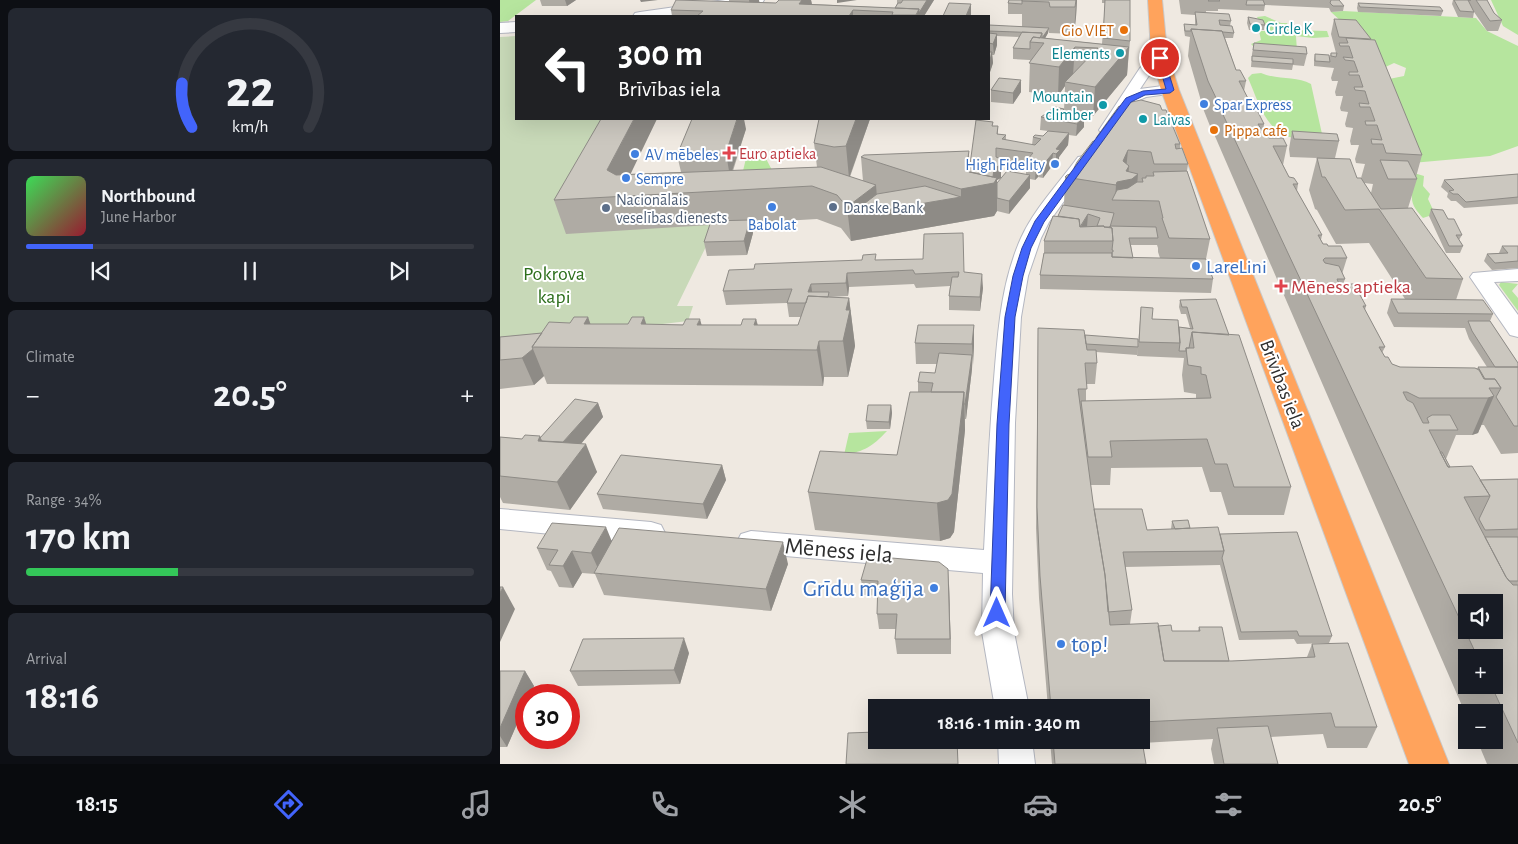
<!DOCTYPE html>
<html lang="en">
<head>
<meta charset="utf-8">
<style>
	:root { --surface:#171b24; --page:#242831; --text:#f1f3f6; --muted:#9ea1a6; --line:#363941; --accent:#4264fb }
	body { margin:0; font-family:"Alegreya Sans",sans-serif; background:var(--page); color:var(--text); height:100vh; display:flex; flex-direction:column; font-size:19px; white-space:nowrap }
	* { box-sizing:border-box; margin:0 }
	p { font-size:16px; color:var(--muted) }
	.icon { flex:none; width:28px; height:28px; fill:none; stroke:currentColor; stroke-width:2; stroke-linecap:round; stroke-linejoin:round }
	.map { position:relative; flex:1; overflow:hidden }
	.details { display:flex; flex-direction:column; gap:8px; padding:8px; background:#0d0f14; width:500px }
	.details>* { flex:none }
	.banner { position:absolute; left:15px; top:15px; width:475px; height:105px; border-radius:0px; box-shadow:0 5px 20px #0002; background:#202124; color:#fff; overflow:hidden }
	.controls { position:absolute; left:958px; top:594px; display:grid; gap:10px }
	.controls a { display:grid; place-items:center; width:45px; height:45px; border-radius:0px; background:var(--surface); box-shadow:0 5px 20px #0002; font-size:25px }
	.speed { position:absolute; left:15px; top:684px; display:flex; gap:10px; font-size:25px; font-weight:700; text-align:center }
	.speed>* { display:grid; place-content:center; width:65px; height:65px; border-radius:50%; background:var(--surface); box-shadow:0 5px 20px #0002; line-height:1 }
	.speed .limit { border:8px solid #d22; background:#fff; color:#111 }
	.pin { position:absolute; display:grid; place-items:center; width:42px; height:42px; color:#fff; margin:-21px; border:2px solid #fff; border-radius:50%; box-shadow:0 1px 5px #0007 }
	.me { position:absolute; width:55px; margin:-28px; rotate:0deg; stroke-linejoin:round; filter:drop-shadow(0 0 4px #0008) }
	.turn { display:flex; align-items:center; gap:18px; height:105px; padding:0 20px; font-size:22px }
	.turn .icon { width:65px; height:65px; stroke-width:2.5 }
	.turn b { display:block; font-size:35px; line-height:42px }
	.big { font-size:38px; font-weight:600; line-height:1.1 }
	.details .card { flex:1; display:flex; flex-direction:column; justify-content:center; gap:8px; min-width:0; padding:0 18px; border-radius:8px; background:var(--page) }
	.details .dial { align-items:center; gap:0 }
	.dial svg { height:130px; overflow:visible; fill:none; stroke:var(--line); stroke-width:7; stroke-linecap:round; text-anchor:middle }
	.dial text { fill:var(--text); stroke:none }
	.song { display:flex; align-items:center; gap:15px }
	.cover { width:60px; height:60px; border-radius:8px; background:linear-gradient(135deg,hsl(130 70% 55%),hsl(350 70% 35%)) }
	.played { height:5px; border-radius:2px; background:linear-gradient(90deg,var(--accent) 15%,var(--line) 15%) }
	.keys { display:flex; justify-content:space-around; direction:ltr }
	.heat { display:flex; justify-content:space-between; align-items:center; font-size:28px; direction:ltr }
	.charge { height:8px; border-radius:4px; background:linear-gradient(90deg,#34c759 34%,var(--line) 0) }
	.trip { position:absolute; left:368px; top:699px; width:282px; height:50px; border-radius:0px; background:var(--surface); box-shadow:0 5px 20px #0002; font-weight:600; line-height:50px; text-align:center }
	.menu { display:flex; height:80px; justify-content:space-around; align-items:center; background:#090b0e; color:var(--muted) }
	.menu .icon { width:35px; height:35px }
	.menu .active { color:var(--accent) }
	.menu b { font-size:22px; color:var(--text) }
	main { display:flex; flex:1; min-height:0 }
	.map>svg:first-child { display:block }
</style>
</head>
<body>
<main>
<section class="details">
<div class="card dial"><svg viewBox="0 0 100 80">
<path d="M14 69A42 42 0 1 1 86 69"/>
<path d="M14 69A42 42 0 0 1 8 42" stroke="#4264fb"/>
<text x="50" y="56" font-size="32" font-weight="700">22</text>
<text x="50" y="72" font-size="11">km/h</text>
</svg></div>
<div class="card">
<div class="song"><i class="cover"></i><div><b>Northbound</b><p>June Harbor</p></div></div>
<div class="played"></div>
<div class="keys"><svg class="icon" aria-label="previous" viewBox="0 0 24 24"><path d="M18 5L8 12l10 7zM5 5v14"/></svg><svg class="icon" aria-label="pause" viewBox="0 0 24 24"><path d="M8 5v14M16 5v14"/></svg><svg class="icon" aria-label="next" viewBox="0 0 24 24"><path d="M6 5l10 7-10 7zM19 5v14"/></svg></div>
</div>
<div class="card"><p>Climate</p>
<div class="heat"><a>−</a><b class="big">20.5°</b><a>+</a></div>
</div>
<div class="card"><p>Range · 34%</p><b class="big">170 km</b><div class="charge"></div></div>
<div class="card"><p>Arrival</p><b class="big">18:16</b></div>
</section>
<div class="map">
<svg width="1018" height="764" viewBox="0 0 1018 764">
	<rect width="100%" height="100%" fill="#efe9e1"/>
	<path fill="#b6e59e" d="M0,0H36L8,21L0,22Z
		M991,0H1018V35L1003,26Z
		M843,11L976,18L987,31L1018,46V146L990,156L912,163L914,173L924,176L923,186L930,194L928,199L935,214L923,218C917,211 911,205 912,195L910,194L889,79L904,76L906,68L894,63L877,71L856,35L831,12Z
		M765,16L781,23H787L790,30L827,31L829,37L813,38L796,36L797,51L754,47L751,44L761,40L759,31H768L765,24L760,23L757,17Z
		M761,73C777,80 796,76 811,84L822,134C813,135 802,139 794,138C766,134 758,100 748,78L752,74Z
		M261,149L273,172L242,175L248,150Z
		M1001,282L1018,284L1012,291L1018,298V311L999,285Z
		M387,431C372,447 365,451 344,455L349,433Z"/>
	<path fill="#c8d9b8" d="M16,36V119H127L66,233L217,224L177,306H193L188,321L20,341L0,346V37Z"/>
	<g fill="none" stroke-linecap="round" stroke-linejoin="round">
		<g stroke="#b4b7c1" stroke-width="2">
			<path id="street" d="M660,54L667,58L650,74L640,89L670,85L675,87L678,90L675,93L646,97L633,103L613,133H601L599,130L640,68L655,55Z
				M584,156L590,157L593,161L549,222L541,238L528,276L521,317L515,423L512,594L514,632L529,708H495L482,632L483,573L251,553L241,550L237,542L241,534L251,531L484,550C487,493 489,436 494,379C498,331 501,283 521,238C534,209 559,183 578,157Z
				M1018,269V281L994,282L1018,315V337L1010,335L970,277L973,273Z
				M0,509L151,522L161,525L165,533L161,541L151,544L0,529Z
				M498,740H532L535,764H499Z"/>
		</g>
		<g stroke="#b4b7c1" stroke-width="2">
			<path id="secondary" d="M225,0H264L262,3L257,4L170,16H133L135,13L140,12Z
				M16,22V32L0,33V23Z"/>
		</g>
		<g stroke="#c9c9c9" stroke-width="2">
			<path id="highway" d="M648,0H662L667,52L679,90L949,764H909L661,90L651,52Z"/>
		</g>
		<use href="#street" fill="#fff" fill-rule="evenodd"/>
		<use href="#secondary" fill="#fff" fill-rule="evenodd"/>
		<use href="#highway" fill="#ffa35c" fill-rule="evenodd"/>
	</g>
	<path fill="#afaba4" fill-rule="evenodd" d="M40,0H76L67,6H42Z
		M229,0H259V2L276,3L279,0H311L312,4L395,8L397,4V0H434L424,16H172L171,10L229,1Z
		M509,0H577L576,17L574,34L549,33L548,28V33L545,38L602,44L605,3H602V0H630V41L627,75L593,116L584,115V127L576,136L569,135L568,145L559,157V162L556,167L552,166L543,178L538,177L535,180L530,179V188L509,214L497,211L494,216L351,241L341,228L317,219L251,223L253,233L247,255L207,256L204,242L210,225L66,234L54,200L130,174L181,172L177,155L246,129L233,171L317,167L314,143L370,119L350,177L363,181L361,157L469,151V170L493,126H498V134L506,135V140L532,145L533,137L543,136L548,131L540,130L541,117L564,111L565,86L558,96L529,92L530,60L513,59V48L519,37L497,36V45L494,55H492L493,63L489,75V25L522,27V14H508V3ZM501,161L526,164V175L497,183V180L501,178Z
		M679,0H839L844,6L843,11L831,12L829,8L765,5L764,11L718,9V11H706V13L731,21L730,26L734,33L733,38H725L736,70L746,81L744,91L754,110L764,124L763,132L769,138L787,146L783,165L789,177L798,184L797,191L822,235L821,240L823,244L828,246L847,258L842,274L845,279L843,284L866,306L865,310L885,347L882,353L885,357L892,364L900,367L978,368V367H987L969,339L965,328L894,327L887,313L891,299H905L869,243L836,244L817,210L815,209L809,190L817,158L790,157L789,149L792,131L839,141L835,158L857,178H861L865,164L856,163L855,159L859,145H851L850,141L853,128L846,127L845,124L848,112L841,111L840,108L843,96H836L835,92L838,81H832L831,78L834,68L814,66V60L815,54L829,58L831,53H836L831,34L834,19L922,155L916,177L917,179L908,208L963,279L956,300L993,314L990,321L1018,363V453L1001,454L984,425H981L978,433L972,435H956L946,459L950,467L980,480L1018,479V764H987L977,740H994V712H966V715L714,134V132L712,131L704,111L688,56L690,37L685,36L684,30V24L695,25V15L681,14ZM864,183L873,184L871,193ZM966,658H994V685H966Z
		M953,0H987L994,13L1002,20L998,31H987L974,12L973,18L958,17L952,4Z
		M858,3L943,11L941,16L858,12L857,8Z
		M748,17L765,25L764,30H749L747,23Z
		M754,43L807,54L804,66L793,65L792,70L751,67L752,54Z
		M521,80V92L513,104L491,102V90Z
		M662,110L680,144V148L688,164L687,171L710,239L706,259L713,279L711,293L540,289V275L544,253V241L564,205L565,177L574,173V168L595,142L596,138ZM631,245H657L658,248V252L660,258H633Z
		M1018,174V204L964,208L956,201H951L947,197L948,193L941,187L944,180Z
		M931,209L948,219L962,235L959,240L963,246L960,253H946L929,216Z
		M1002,246H1018V268L992,270L984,261L987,254L999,253Z
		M376,260L464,272L483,288L480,311L449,310V296L450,286L416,288L414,284L349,287L348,296L330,297L349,298L355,346L348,377H324L323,386L47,384L44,376L34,385L0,389V337L42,333L88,317L90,324L241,325L256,319L258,325H298L301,317H289L287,303L226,305L223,291L254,269Z
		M680,300L729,335L791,487L784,515H728L721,492H710L702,467L611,468L610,485H590L594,509L647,530L671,529L672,521L690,528L720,534L832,636L829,643L797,644L794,639L739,640L720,565L625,567L632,610L630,624L658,626L672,631H698L699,627L729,661L807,657L812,644L877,727L867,748H827L823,734L770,737L778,764H714L711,749L713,739L642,743L646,764H552L550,740H641V708H548L539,598L536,528L538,328L585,335L638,346L641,307L652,319L679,327L690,328L686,314H681L679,307ZM638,348L637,356L684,358L682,375L684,392L696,394V399L586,401V384H595L597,363L596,352L637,355Z
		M474,325V346L472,369L466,419H465V430L454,532L450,538L440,541L315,530L308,492L397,455L418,392V382L435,373L437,364H416L415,343Z
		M98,403L103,417L81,444L97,472L70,510L3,503L0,497V437L22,439L40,436V438Z
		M391,405L392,413L390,429H367L366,421Z
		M222,465L226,480L207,519L103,509L97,494Z
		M112,541L288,564L271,611L104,595L95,574L82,573L73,588L59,587L51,571L47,570L37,548Z
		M361,580L449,584L451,654H397L395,639L396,629H379L377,614L378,596L364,595Z
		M189,653L180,684L78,686L70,671Z
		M0,671H25L34,686L30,695H26V703L7,747H0Z"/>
	<path fill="#8e8b86" d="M65,0H76L67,6Z
		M140,0H158L141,2Z
		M249,0H259L261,10L252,16Z
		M302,0H311L313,10L299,4Z
		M337,0H357L337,3Z
		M427,0H434L424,16H416L419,9Z
		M576,0H577L576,17L574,34Z
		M471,4V16H466Z
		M353,10V16H349Z
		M549,28L548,33L542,44V38Z
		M497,34V45L494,55L493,44Z
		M575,47L573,75L565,82V86L558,96L559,67Z
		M629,47L627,75L593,116L595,87Z
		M492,52L493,63L489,75V64Z
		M521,80V92L513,104V93Z
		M584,114V127L576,136L577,124Z
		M134,119H157L120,196L107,170Z
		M237,119H244L246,129L230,177L226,153Z
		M356,119H370L349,178L346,146Z
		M569,133L568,145L559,157V162L556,167V149Z
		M628,150L625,180L626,171L629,166L628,180L638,174L636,200H620V201V200H615L616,185L623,161Z
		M469,151V183L496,167L501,159V178L497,180V211L494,216L351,241L347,207L376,185L378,211L461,197V189L466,171Z
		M553,153L552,166L543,178V165Z
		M538,164V177L535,180L536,167Z
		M530,175V188L509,214V201Z
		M588,214L587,227L579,230Z
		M250,220L253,233L247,255L244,241Z
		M347,273L349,287L348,296L346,283Z
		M482,274L483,288L480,311V297Z
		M311,284L313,298L308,292Z
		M349,298L355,346L348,377L343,341L346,310Z
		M88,317L99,348L84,324Z
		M144,317L154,348L141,324Z
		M200,319L208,349L197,325Z
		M256,319L263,349L254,325Z
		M474,325V346L473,365L472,344Z
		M319,341L324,377L323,386L317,350Z
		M33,349L44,376L34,385L22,358Z
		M472,355V369L466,419L465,404Z
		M464,392L465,430L454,532L450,538L440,541L437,503Z
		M994,396L978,433L972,435L988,398Z
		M98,403L103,417L66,462L52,464L50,468L38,441L40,436L45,449L59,447Z
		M391,405L392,413L390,429L389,422Z
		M86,444L97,472L70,510L57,482Z
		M222,465L226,480L207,519L203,504Z
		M106,527L115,549L101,575L91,553Z
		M283,542L288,564L271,611L266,589Z
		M72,551L82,573L73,588L63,566Z
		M448,569L449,584L451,654L450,639Z
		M3,587L15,609L0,642V593Z
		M184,638L189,653L180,684L174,670Z
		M25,671L34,686L30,695H26V703L7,747L0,736V728Z"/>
	<path fill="#cbc7bf" stroke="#8e8b86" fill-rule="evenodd" d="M176,0L276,3L279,0H302L299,4L419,9L416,15H392L393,12L353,10L349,16H197L203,11L171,10Z
		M403,0H427L419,13V9L395,8L398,3H401Z
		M509,0H522V4L508,3Z
		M522,0H576L575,7H550L549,2L522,1Z
		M605,0H630V41L603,38Z
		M709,0H719L720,1H708Z
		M747,0H763L765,5H746Z
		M831,0H839L844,6H833L830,3Z
		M954,0H971H968L974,12L960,11Z
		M976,0H987L994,13L1002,20L990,21Z
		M449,3L471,4L466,16H443Z
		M858,3L940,7L943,11L860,7Z
		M695,12L729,14L731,21L719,20L720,25L732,26L734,33L723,32L722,31L691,29V31H685L684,24L697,25Z
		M748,17L763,20L765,25L750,24Z
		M834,19L856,20L871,39L839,37Z
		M489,25L549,28L542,38V33L489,31Z
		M691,29L722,31L736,70H740L746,81H739L754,110H757L764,124H758L764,134L769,138H783L787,146H773L789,177L794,178L798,184H793L822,235H818L823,244H827L828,246H841L847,258H825L823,260L825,263L839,266L845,279H837L839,284H854L866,306H863L885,347H879L885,357H888L892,364L900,367L975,368L979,370L984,379H995L1001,388H989L994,396L988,398H919L907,392H903L907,400L913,403L923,423H929L927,418L932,415H950L958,430H929L948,467L972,466L990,496L964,497L1006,577L1013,585H1018V743L991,685H994V658H978L718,104H722L721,102L717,100L708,81ZM966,602H994V630H966Z
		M522,32L542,33L540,38L533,37L530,42V49L513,48Z
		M489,33L497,34L493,44L489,43Z
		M533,37L629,47L595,87L565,82L598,48L575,47L559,67L529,63L544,43L530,42Z
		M846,38L875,40L922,155L886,153L883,144H872L871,139L882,140L877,125H866L865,121H875L870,107H860L859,103L869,104L865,91L855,90L854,87H863L859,75H849V72H858L854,61L845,60L843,57L853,58L849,46H840L839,43H848Z
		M754,43L806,47L807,54L753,50Z
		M489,52H492L489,64Z
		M831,53H837L836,57L831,56Z
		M815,54L829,55L830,62L815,61Z
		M752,56L793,59V64L752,61Z
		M499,78L521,80L513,93L491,90Z
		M641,100L660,105L662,110H666L680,144H675L676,149L682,148L688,164H654L651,152L628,150L623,161L629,166L626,171L638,174L632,179L617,182L616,185L565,177L567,175L576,172L574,168L577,162L593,141L596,142L599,138H596L619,106L623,107L627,103Z
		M555,107L564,109L562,111L584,114L577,124L541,117Z
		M101,119H134L107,170L116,175L321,167L376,185L347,207L337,195L312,186L54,200Z
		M192,119H237L226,153L177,155Z
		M319,119H356L346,146L334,147L314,143Z
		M476,120L493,122L492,126H498L497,134L506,135L502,139L535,145L541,139L533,137L535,135L543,136L548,131L569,133L556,149L560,150L556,154L553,153L543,165L538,164L536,167L526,165L529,162L526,161L533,153L496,148V157L501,159V165L494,168L493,177L469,172Z
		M792,131L837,134L839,141L794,139Z
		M469,151L466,171L497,178L494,183L461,189L361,157L364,155Z
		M817,158L850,159L857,178H861L881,209L912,208L963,279L926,278L879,209L845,210L825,177H822Z
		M880,160L908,161L917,179H888Z
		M507,171L530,175L509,201L497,198V183Z
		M687,171L710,239L669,238L662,218H663L659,201L612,200L617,190L628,188L637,182H643L642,178H646V176H654L653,172Z
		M1018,174V197L966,202L958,194H953L949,191L954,190L944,180Z
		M425,186L461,197L348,216L377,194Z
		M563,205L614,213L610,227H604V226H597L600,218L588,214L580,227L579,219L558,216Z
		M931,209L943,210L948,219H954L962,235H956L963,246H949Z
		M553,216L579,219L580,227L604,226V227L612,228L613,241H544Z
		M250,220L244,241L204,242L211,221Z
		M610,226L656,227L658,238H629L633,258L612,257V252H613V250H612L613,241L612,228L610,227Z
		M463,233L464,272L482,274L480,297L449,296L452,277H458L459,272L415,274L413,270L347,273L346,283L311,284L308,292H329L328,297L308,296L306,303H287L292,289L223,291L229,270L254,269L255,264L362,260L363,255L376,254L375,260L423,259L424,234Z
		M1002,246H1018V261L995,263L987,254L1008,253Z
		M544,253H612V257L706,259L713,279L540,275Z
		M308,296L349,298L346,310H350L343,341H319L317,350L32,347L49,322L70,323L74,317H88L84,324H128L132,317H144L141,324L183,325L186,319H200L197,325H241L243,319H256L254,325H298Z
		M716,299L729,335L692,332L689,348H686V351H679L680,343L679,327L693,329L687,307H682L680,300Z
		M891,299L983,300L993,314L898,313Z
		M641,307L653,308L652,319L678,320L680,343L639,342Z
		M968,321H990L1018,363V367H995L972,331Z
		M418,325H474L472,344L415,343Z
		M538,328L584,330L587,350H596L597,363H585L587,389H578L593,502L605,575L610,625L658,623L664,661H732L815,657L812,644L848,643L877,727H835L831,713L641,722V708H551L540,576L537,507Z
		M692,332L739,335L791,487H734L727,464H715L707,439L610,441L612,457H588L581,401L711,398L706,375L701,374V367L688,365L686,348H694Z
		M42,333L32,347L33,349L22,358L0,360V337Z
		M585,335L638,339V347L586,344Z
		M439,353L472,355L465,404H464V392H431L433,383L418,382L420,372L435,373Z
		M978,367H1018V426H1014L996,397L1001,388L995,379H985Z
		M410,392H464L452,494L448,500L437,503L308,492L320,451L397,455Z
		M75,399L98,403L63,442L42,441L40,438Z
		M368,405H391L389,422L366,421Z
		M25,435L40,436L38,441L86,444L57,482L0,476V437L22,439Z
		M940,452H942L950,467H948Z
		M121,455L222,465L203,504L97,494Z
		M1018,479V529L985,530L979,519L990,496L980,480Z
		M594,509H642L647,530L718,527L724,551L623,552L632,610L608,612L605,575Z
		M688,520L690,528L675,529L672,521Z
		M52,523L106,527L91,553L72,551L63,566L49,565L58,550L37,548Z
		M119,528L283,542L266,589L94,573Z
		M797,532L832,636H799L797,631L741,632L722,558L724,551L720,534Z
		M985,537H1018V581H1009L1006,577Z
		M368,556L439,562L448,569L450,639H395L397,614H377L378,581L361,580Z
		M0,587H3L0,593Z
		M671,625L672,631H700L699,627H722L729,661H664L658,626Z
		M184,638L174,670L70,671L83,639Z
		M0,671H25L0,728Z
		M768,726L778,764H724L717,728Z
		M376,732V740H457L458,764H346L348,733Z
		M641,735L646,764H555L553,740H641Z"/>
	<path fill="#4264fb" stroke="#2b41a3" d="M660,56L664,58L674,90L670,93L645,95L631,102L544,222L531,248L523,276L515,317L509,424L505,613L502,618L497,619L492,618L490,613L497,424L505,317L513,276L522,248L535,221L626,98L643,91L666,89L657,58Z"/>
	<g fill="#0f9aa8" stroke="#fff" stroke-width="2">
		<circle cx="756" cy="28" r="5"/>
		<circle cx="620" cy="53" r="5"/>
		<circle cx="603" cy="105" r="5"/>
		<circle cx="643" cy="119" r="5"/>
	</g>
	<g fill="#e8710a" stroke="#fff" stroke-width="2">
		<circle cx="624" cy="30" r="5"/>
		<circle cx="714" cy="130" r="5"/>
	</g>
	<g fill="#3f7fe0" stroke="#fff" stroke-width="2">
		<circle cx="704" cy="104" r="5"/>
		<circle cx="135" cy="154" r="5"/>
		<circle cx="555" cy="164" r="5"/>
		<circle cx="126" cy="178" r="5"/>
		<circle cx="272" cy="207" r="5"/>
		<circle cx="696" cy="266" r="5"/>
		<circle cx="434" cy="588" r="5"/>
		<circle cx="561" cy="644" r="5"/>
	</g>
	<g fill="#e0444e" stroke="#fff" stroke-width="2">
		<path d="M226.5 145.5h5v5h5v5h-5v5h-5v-5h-5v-5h5z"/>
		<path d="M778.5 278.5h5v5h5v5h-5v5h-5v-5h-5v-5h5z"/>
	</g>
	<g fill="#5c6f8a" stroke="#fff" stroke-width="2">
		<circle cx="333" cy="207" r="5"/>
		<circle cx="106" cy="208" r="5"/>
	</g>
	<g text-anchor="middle" stroke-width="4" stroke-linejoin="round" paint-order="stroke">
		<g font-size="16" fill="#0d838f" stroke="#fff" text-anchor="start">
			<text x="766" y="34">Circle K</text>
			<text x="610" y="59" text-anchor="end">Elements</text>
			<text x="593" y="102" text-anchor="end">Mountain<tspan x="593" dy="18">climber</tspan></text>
			<text x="653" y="125">Laivas</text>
		</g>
		<g font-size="16" fill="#c56008" stroke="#fff" text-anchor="end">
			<text x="614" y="36">Gio VIET</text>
			<text x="724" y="136" text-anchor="start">Pippa cafe</text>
		</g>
		<g font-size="16" fill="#366cbe" stroke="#fff" text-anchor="start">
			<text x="714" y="110">Spar Express</text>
			<text x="145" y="160">AV mēbeles</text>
			<text x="545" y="170" text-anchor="end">High Fidelity</text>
			<text x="136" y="184">Sempre</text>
			<text x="272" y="230" text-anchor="middle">Babolat</text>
		</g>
		<g font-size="16" fill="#be3a42" stroke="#fff" text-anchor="start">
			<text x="239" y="159">Euro aptieka</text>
		</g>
		<g font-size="16" fill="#4e5e75" stroke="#fff" text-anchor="start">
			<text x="116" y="205">Nacionālais<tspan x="116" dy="18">veselības dienests</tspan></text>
			<text x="343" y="213">Danske Bank</text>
		</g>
		<g font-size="20" fill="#366cbe" stroke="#fff" text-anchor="start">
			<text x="706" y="273">LareLini</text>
		</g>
		<g font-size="20" fill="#2c6e1b" stroke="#fff">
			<text x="54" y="280">Pokrova<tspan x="54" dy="23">kapi</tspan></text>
		</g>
		<g font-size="20" fill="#be3a42" stroke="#fff" text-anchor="start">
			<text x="791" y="293">Mēness aptieka</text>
		</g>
		<g font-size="20" fill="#2e2e2e" stroke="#fff">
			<text transform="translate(783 384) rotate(69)" y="7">Brīvības iela</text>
		</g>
		<g font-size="24" fill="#2e2e2e" stroke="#fff">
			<text transform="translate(339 550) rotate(5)" y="8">Mēness iela</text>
		</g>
		<g font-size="24" fill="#366cbe" stroke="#fff" text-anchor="end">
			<text x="424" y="596">Grīdu maģija</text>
			<text x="571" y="652" text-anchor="start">top!</text>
		</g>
	</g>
</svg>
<div class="controls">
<a><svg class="icon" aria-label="sound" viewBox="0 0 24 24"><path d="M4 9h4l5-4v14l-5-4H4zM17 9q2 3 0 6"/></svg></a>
<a>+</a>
<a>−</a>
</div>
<div class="speed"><div class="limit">30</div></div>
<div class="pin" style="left:660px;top:58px;background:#d93025"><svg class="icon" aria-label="arrive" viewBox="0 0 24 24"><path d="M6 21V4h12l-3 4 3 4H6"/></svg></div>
<svg class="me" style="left:497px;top:613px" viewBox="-20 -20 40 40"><path d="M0-17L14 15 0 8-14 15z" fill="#4264fb" stroke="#fff" stroke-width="4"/></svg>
<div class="trip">18:16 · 1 min · 340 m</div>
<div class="banner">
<div class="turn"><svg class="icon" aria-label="left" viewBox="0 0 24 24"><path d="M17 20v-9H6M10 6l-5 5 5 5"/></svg><div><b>300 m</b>Brīvības iela</div></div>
</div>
</div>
</main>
<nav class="menu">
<b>18:15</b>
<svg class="icon active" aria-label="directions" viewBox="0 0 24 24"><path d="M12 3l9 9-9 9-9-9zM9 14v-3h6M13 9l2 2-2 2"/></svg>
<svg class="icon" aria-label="music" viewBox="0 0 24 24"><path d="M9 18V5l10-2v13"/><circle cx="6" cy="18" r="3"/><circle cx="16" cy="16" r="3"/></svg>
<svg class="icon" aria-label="phone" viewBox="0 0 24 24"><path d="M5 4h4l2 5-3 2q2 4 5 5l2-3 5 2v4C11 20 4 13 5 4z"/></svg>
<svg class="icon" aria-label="climate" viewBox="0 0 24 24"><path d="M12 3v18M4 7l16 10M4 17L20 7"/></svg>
<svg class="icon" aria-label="car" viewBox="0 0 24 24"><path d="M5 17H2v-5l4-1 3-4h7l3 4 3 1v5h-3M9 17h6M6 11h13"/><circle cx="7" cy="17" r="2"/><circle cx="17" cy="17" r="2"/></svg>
<svg class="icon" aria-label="filters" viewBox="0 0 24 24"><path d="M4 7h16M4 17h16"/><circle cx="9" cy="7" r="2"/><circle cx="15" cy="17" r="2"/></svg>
<b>20.5°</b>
</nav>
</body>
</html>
